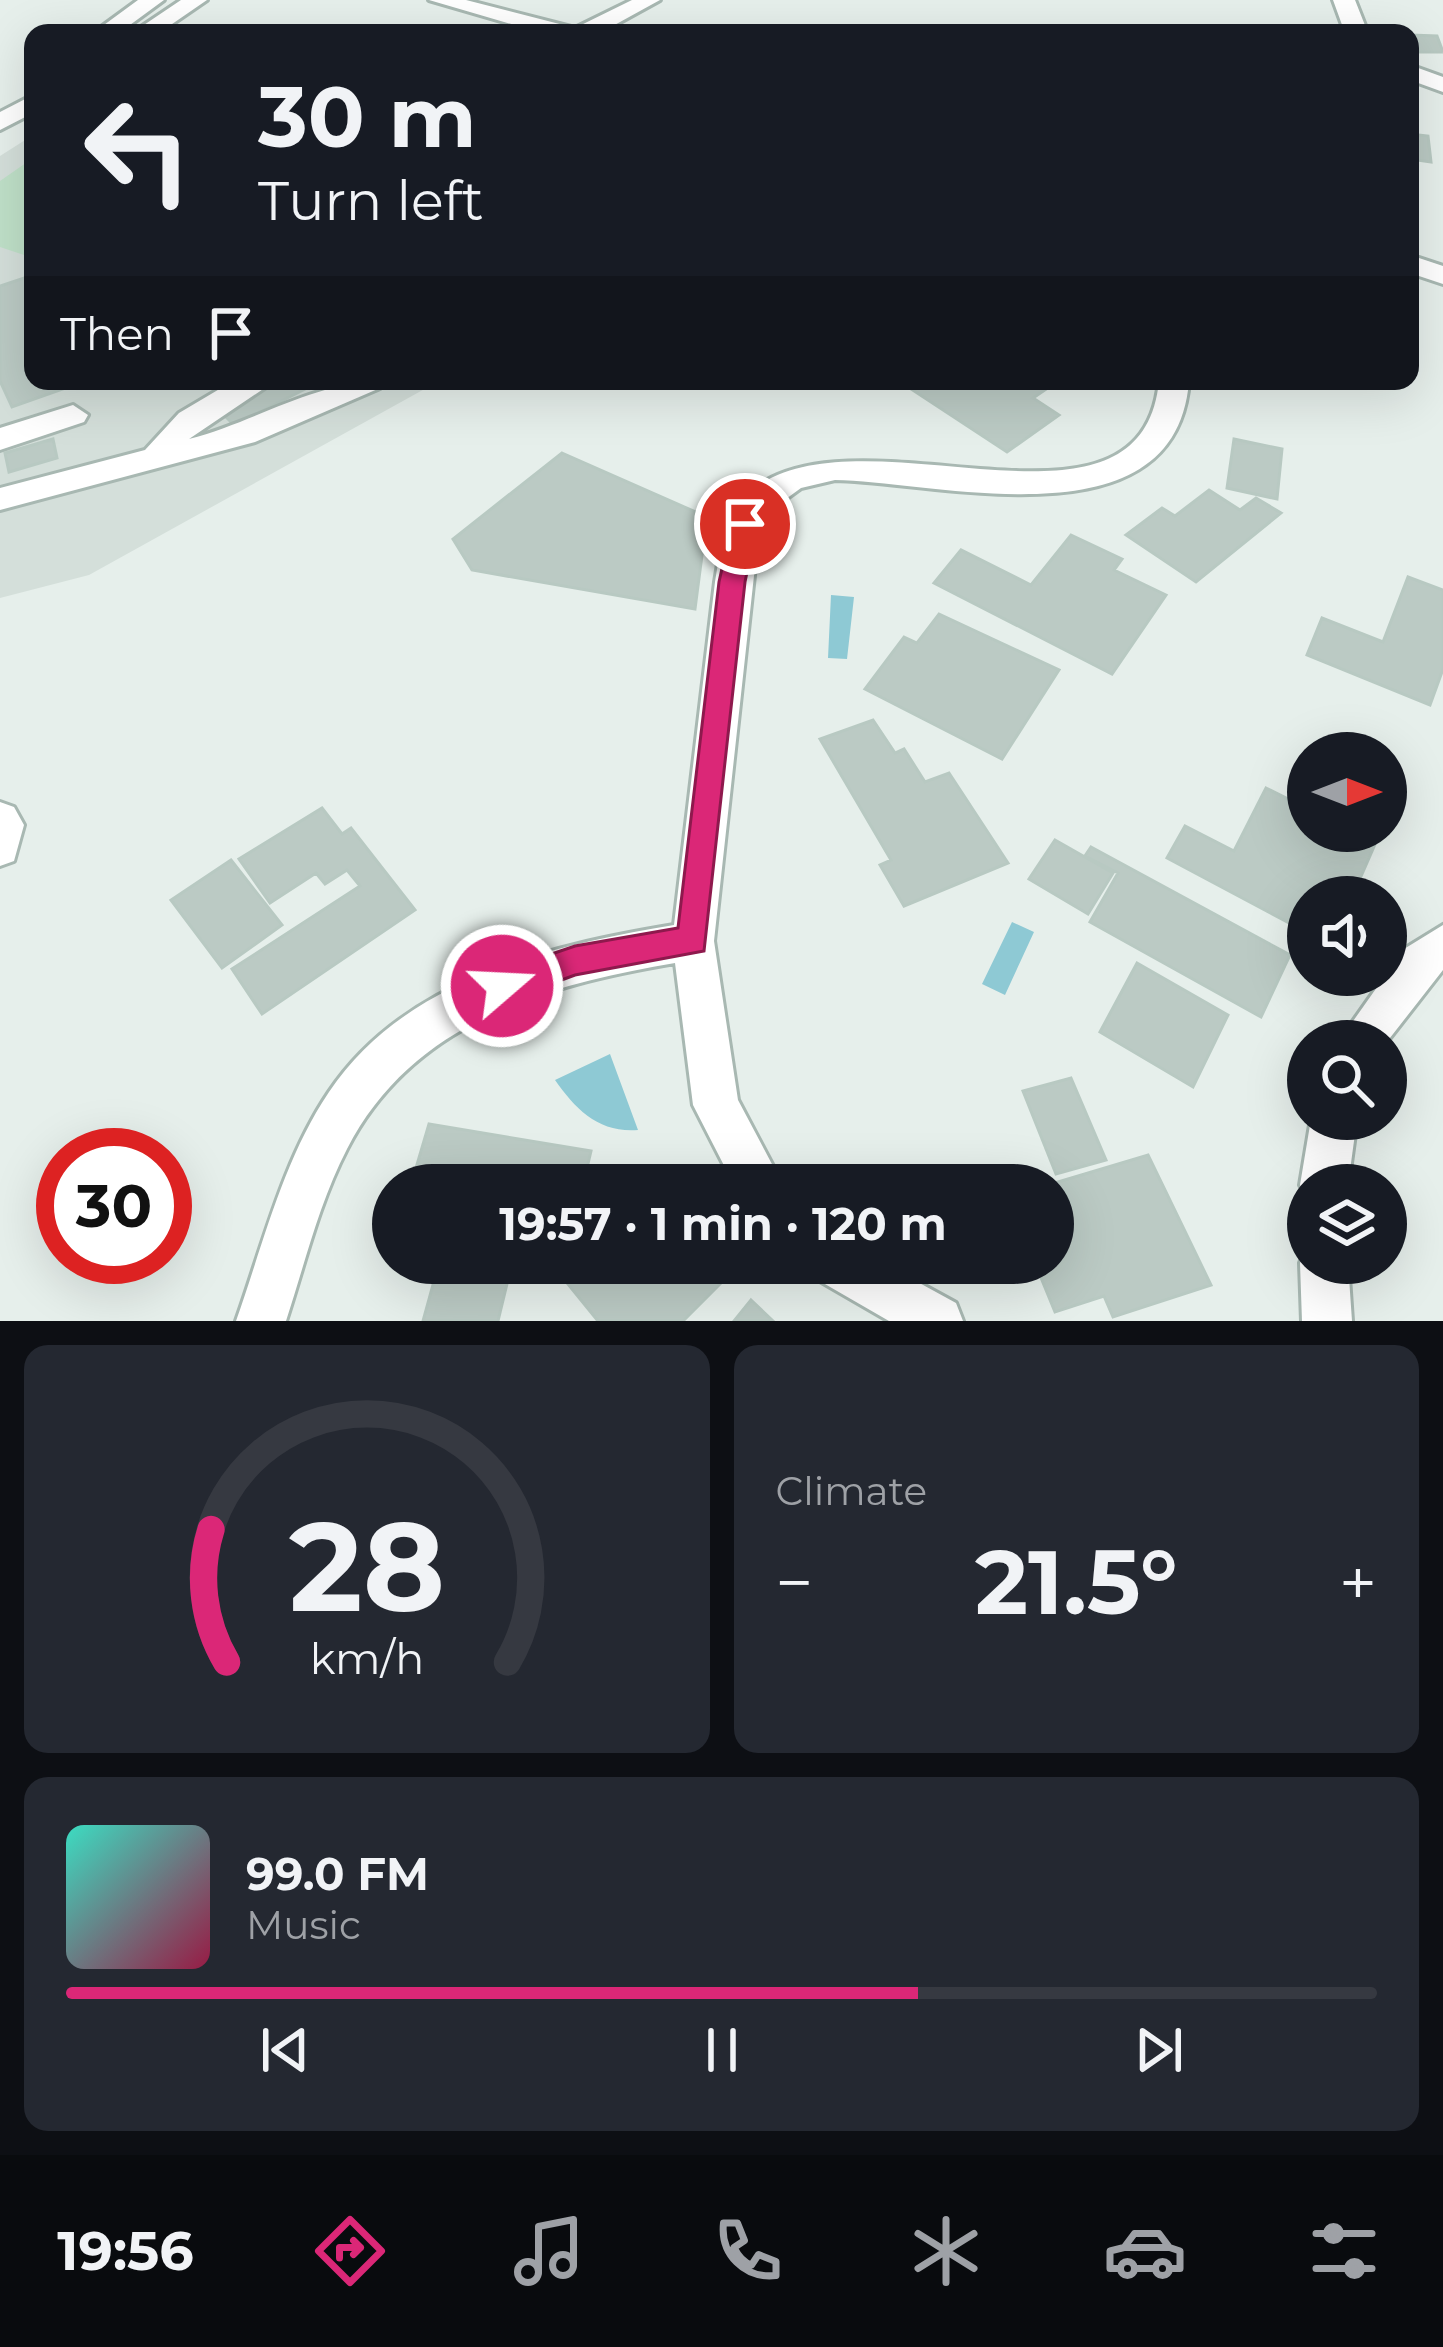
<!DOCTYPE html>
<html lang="en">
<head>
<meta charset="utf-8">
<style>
	:root { --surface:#171b24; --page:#242831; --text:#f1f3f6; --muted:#9ea1a6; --line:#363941; --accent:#db2777 }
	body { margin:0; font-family:Montserrat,sans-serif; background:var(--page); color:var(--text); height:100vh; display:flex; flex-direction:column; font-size:45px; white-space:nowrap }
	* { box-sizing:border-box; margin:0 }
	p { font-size:39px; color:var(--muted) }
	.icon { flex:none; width:66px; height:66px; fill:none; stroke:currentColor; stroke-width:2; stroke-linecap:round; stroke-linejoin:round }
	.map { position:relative; height:1321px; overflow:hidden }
	.sheet { display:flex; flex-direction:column; gap:24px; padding:24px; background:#0d0f14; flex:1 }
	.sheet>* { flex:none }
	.guide { position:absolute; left:24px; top:24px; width:1395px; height:366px; border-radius:24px; box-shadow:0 12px 48px #0002; background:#171b24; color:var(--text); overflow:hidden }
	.needle { width:78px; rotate:90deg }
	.controls { position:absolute; left:1287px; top:732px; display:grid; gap:24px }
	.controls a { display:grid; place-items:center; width:120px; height:120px; border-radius:50%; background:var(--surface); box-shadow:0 12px 48px #0002; font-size:60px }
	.speed { position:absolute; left:36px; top:1128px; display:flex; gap:24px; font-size:60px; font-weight:700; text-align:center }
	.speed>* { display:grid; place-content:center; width:156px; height:156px; border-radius:50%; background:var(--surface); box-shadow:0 12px 48px #0002; line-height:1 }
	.speed .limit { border:18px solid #d22; background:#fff; color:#111 }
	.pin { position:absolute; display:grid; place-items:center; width:102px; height:102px; color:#fff; margin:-51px; border:6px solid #fff; border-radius:50%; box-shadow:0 3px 12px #0007 }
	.me { position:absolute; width:132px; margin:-66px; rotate:71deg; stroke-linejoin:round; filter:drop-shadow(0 0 9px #0008) }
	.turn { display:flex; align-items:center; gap:42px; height:252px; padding:0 36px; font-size:54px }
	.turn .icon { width:156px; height:156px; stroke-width:2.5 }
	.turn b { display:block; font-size:84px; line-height:102px }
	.then { display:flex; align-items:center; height:114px; padding:0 36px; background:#0003; gap:24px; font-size:45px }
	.big { font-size:90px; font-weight:700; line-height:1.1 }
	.sheet .tile { flex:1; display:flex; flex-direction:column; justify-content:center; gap:18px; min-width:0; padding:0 42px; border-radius:24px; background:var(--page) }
	.sheet .dial { align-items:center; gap:0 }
	.dial svg { height:312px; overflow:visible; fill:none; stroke:var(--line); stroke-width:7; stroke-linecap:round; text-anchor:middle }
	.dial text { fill:var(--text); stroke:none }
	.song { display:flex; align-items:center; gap:36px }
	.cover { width:144px; height:144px; border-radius:18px; background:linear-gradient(135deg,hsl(170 70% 55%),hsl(340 70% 35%)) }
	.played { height:12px; border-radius:6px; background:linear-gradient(90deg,var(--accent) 65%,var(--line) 65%) }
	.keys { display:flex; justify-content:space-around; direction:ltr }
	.heat { display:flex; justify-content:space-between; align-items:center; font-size:66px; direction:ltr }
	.sheet .tiles { flex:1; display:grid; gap:24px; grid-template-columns:1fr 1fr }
	.tile:last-child { grid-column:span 2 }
	.trip { position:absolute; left:372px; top:1164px; width:702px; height:120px; border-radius:60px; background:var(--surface); box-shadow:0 12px 48px #0002; font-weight:700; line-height:120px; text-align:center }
	.dock { display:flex; height:192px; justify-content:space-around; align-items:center; background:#090b0e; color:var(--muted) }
	.dock .icon { width:84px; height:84px }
	.dock .selected { color:var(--accent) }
	.dock b { font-size:54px; color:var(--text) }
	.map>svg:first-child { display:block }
</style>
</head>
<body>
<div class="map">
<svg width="1443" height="1321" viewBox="0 0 1443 1321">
	<rect width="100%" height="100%" fill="#e6efeb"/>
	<path fill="#d4dfda" d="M33,135V381H439L89,575L0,598V156Z"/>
	<path fill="#bfe0c8" d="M33,158V258L0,247V181Z"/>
	<path fill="#8ec9d4" d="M831,595L854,597L847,659L828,658Z
		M1012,922L1034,932L1005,995L982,984Z
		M610,1054L638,1130C599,1133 576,1110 555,1080Z"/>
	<path fill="#bbcac4" stroke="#b8c9c2" stroke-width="3" d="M1410,35L1437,36L1443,52H1417Z
		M1410,134L1428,136L1431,162L1410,159Z
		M33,275V381H85L12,407L0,381V286Z
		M275,381H321L234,425L218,409Z
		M899,381H1058L1033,398L1059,415L1007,452Z
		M53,439L57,458L9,472L5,453Z
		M1234,439L1282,449L1277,499L1227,488Z
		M562,453L707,517L695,609L472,570L453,539Z
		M1209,490L1240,510L1256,498L1281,513L1196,582L1126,535L1162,508L1175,516Z
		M1071,535L1122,559L1114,570L1166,595L1112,674L934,583L961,550L1031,585Z
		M1408,577L1443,590V669L1430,705L1307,655L1322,618L1383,642Z
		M939,614L1059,670L1002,759L865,689L904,637L917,643Z
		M873,720L895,753L904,749L925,782L949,773L1008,863L904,906L880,865L891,860L820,739Z
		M1266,788L1308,809V831H1354L1376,842L1352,897H1308V933L1167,858L1185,826L1234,851Z
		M322,808L342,834L351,828L415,910L262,1014L232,969L360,886L347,870L325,884L316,873L270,903L239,859Z
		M1055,840L1113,873L1088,914L1029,879Z
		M1091,847L1290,955L1261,1017L1090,922L1118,873L1085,856Z
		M231,860L282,925L222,968L171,900Z
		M1137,963L1228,1015L1193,1087L1100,1032Z
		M1071,1078L1106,1160L1056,1174L1023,1091Z
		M429,1124L591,1151L583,1185H411Z
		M1148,1155L1211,1285L1113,1317L1104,1296L1055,1312L1035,1263H1053V1185H1048Z
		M439,1263H512L498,1321H423Z
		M588,1263H718L729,1275L683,1321H598L567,1283Z
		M751,1300L773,1321H734Z"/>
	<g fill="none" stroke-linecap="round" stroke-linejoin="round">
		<g stroke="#a8b8b2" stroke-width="6">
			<path id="minor" d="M138,0H164L119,33H93Z
				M181,0H207L159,33H132Z
				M429,0H466L575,28L632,0H660L600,33H542Z
				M1333,0H1355L1368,33H1345Z
				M1410,65L1443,77V92L1410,80Z
				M33,95V113L0,130V112Z
				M1410,255L1443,266V284L1410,273Z
				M233,381H275L189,439C255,422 315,381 384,381L380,388L255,442L0,510V488L145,450L179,413Z
				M1159,381H1189C1176,547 940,482 835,480L801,488L768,512L759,530L714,941L738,1100L783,1185H734L693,1105L675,963C545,985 412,1022 347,1149C319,1203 305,1263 286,1321H236C263,1245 283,1160 329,1092C405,979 548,946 674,925L715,582C720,554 723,517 745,496C849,396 1141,563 1159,381Z
				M73,405L88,415L84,422L0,450V428Z
				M0,802L14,807L24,825L14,861L0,866Z
				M1443,925V970L1386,1043L1339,1041L1404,949Z
				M1311,1119H1357L1348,1185H1308V1202L1300,1185Z
				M1307,1246L1308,1263H1348L1352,1321H1302L1300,1263Z
				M811,1263H883L956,1303L963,1321H889L818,1280Z"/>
		</g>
		<use href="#minor" fill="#fff" fill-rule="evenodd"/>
	</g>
	<path fill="#db2777" stroke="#8e194d" stroke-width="3" d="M745,515L757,524L745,582L704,951L575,975L502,1002L490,997L485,986L490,976L502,971L575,946L678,928L719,582L732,524Z"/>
</svg>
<div class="controls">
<a><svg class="needle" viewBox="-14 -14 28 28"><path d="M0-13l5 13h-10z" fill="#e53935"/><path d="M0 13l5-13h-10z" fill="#9ea1a6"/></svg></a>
<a><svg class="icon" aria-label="sound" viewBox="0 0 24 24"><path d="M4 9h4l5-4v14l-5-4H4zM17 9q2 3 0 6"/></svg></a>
<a><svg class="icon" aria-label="search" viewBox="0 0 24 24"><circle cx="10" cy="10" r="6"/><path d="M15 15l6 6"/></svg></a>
<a><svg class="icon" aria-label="layers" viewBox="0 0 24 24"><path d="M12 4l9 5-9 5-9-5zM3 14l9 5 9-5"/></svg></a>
</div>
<div class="speed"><div class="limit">30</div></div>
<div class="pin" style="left:745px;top:524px;background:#d93025"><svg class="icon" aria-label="arrive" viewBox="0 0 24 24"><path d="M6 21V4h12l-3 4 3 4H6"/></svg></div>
<svg class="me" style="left:502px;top:986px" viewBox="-20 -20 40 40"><circle r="17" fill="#db2777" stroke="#fff" stroke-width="3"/><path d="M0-11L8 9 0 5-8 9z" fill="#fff"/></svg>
<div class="trip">19:57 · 1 min · 120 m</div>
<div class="guide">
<div class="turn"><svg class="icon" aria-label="left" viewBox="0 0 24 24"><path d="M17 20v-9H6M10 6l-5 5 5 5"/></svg><div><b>30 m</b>Turn left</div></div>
<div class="then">Then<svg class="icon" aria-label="arrive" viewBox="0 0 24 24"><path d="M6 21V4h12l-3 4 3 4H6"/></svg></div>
</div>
</div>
<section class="sheet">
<div class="tiles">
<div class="tile dial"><svg viewBox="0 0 100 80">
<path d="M14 69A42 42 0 1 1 86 69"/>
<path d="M14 69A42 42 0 0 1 10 35" stroke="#db2777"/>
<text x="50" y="56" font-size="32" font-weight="700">28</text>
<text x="50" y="72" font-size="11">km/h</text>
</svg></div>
<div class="tile"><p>Climate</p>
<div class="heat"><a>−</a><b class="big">21.5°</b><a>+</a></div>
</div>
<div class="tile">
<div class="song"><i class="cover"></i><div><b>99.0 FM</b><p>Music</p></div></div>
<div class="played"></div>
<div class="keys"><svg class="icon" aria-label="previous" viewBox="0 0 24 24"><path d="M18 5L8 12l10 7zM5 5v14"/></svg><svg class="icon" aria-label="pause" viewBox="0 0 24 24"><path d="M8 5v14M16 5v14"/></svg><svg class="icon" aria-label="next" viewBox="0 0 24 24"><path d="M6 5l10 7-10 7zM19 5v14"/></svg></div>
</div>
</div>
</section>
<nav class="dock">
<b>19:56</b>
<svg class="icon selected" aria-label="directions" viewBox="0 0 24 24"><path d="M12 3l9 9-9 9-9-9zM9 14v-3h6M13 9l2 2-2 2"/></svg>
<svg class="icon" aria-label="music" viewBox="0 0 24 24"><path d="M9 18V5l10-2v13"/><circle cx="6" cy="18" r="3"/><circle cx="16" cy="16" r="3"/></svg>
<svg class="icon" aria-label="phone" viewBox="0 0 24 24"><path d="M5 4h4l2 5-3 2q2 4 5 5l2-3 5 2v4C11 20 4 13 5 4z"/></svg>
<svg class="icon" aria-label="climate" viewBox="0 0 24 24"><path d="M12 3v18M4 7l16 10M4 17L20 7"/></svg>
<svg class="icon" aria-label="car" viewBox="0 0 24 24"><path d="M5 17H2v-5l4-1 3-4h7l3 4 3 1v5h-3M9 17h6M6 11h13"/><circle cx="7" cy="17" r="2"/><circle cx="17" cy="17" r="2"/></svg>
<svg class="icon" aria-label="filters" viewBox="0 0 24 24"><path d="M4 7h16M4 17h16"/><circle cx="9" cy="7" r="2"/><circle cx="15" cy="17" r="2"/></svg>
</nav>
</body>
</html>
